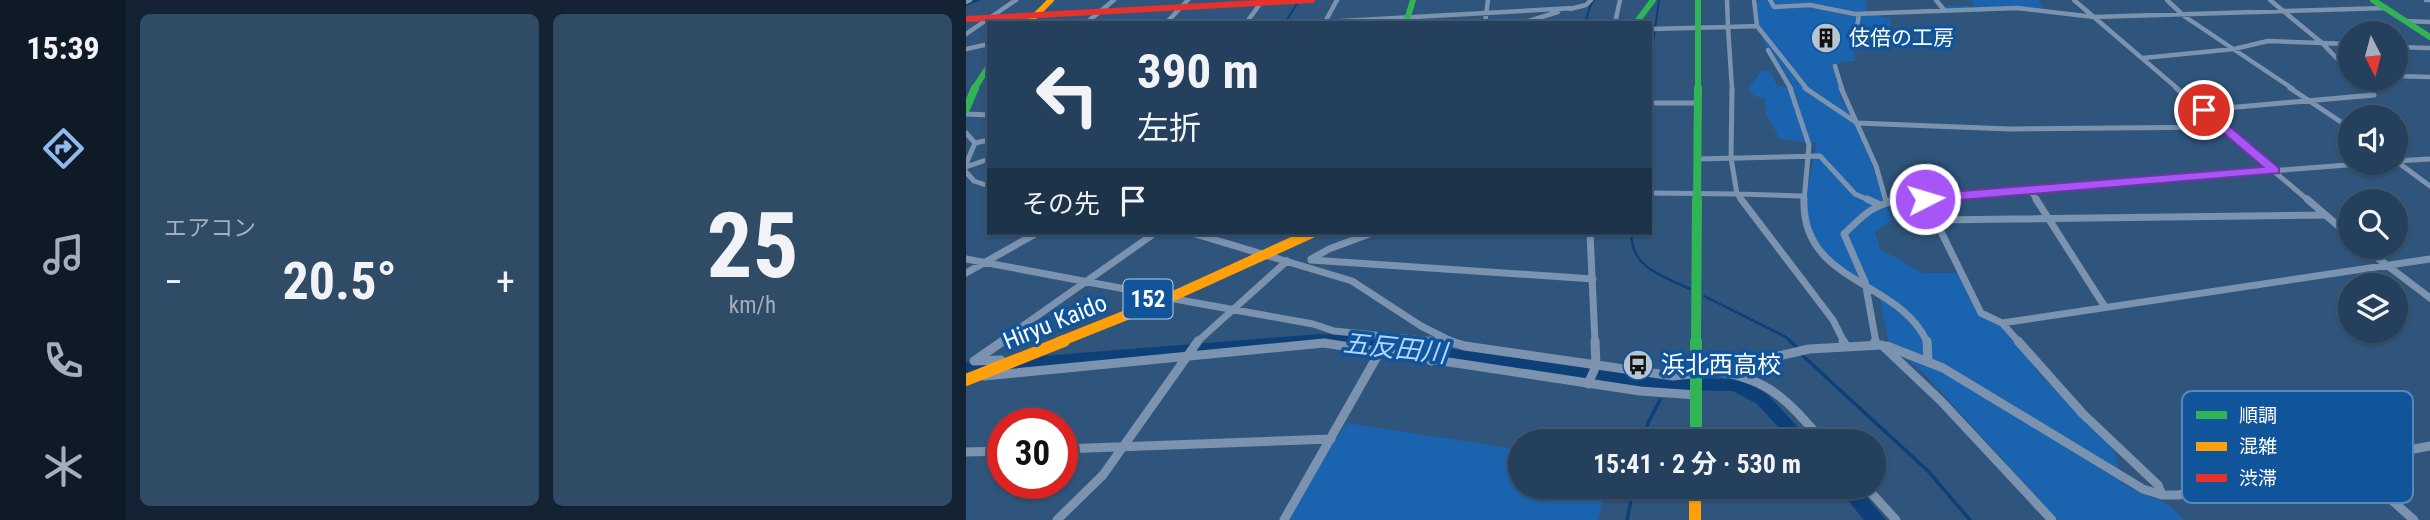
<!DOCTYPE html>
<html lang="ja">
<head>
<meta charset="utf-8">
<style>
	:root { --surface:#24405d; --page:#304b66; --text:#f1f3f6; --muted:#a3afbc; --line:#415972; --accent:#90b9f0 }
	body { margin:0; font-family:"Roboto Condensed","Noto Sans JP",sans-serif; background:var(--page); color:var(--text); height:100vh; display:flex; flex-direction:column; font-size:26px; white-space:nowrap }
	* { box-sizing:border-box; margin:0 }
	p { font-size:23px; color:var(--muted) }
	.icon { flex:none; width:38px; height:38px; fill:none; stroke:currentColor; stroke-width:2; stroke-linecap:round; stroke-linejoin:round }
	.map { position:relative; flex:1; overflow:hidden }
	.panel { display:flex; flex-direction:column; gap:14px; padding:14px; background:#142333; width:840px }
	.panel>* { flex:none }
	.guide { position:absolute; left:21px; top:21px; width:665px; height:214px; border-radius:0px; box-shadow:0 2px 5px #0004,0 0 0 2px var(--line); background:#24405d; color:var(--text); overflow:hidden }
	.needle { width:46px; rotate:174deg }
	.controls { position:absolute; left:1372px; top:21px; display:grid; gap:14px }
	.controls a { display:grid; place-items:center; width:70px; height:70px; border-radius:50%; background:var(--surface); box-shadow:0 2px 5px #0004,0 0 0 2px var(--line); font-size:35px }
	.speed { position:absolute; left:21px; top:408px; display:flex; gap:14px; font-size:35px; font-weight:700; text-align:center }
	.speed>* { display:grid; place-content:center; width:91px; height:91px; border-radius:50%; background:var(--surface); box-shadow:0 2px 5px #0004,0 0 0 2px var(--line); line-height:1 }
	.speed .limit { border:10px solid #d22; background:#fff; color:#111 }
	.pin { position:absolute; display:grid; place-items:center; width:60px; height:60px; color:#fff; margin:-30px; border:4px solid #fff; border-radius:50%; box-shadow:0 2px 7px #0007 }
	.me { position:absolute; width:77px; margin:-38px; rotate:85deg; stroke-linejoin:round; filter:drop-shadow(0 0 5px #0008) }
	.turn { display:flex; align-items:center; gap:24px; height:147px; padding:0 35px; font-size:32px }
	.turn .icon { width:91px; height:91px; stroke-width:2.5 }
	.turn b { display:block; font-size:49px; line-height:60px }
	.then { display:flex; align-items:center; height:66px; padding:0 35px; background:#0003; gap:14px; font-size:26px }
	.big { font-size:52px; font-weight:700; line-height:1.1 }
	.panel .tile { flex:1; display:flex; flex-direction:column; justify-content:center; gap:10px; min-width:0; padding:0 24px; border-radius:10px; background:var(--page) }
	.panel .dial { align-items:center; gap:0 }
	.dial b { font-size:91px; line-height:1 }
	.heat { display:flex; justify-content:space-between; align-items:center; font-size:38px; direction:ltr }
	.panel .tiles { flex:1; display:grid; gap:14px; grid-template-columns:repeat(2,1fr) }
	.trip { position:absolute; left:542px; top:429px; width:378px; height:70px; border-radius:35px; background:var(--surface); box-shadow:0 2px 5px #0004,0 0 0 2px var(--line); font-weight:700; line-height:70px; text-align:center }
	main { display:flex; flex:1; min-height:0 }
	.dock { display:flex; flex-direction:column; width:126px; justify-content:space-around; align-items:center; background:#0e1a25; color:var(--muted) }
	.dock .icon { width:49px; height:49px }
	.dock .selected { color:var(--accent) }
	.dock b { font-size:32px; color:var(--text) }
	.map>svg:first-child { display:block }
</style>
</head>
<body>
<main>
<nav class="dock">
<b>15:39</b>
<svg class="icon selected" aria-label="directions" viewBox="0 0 24 24"><path d="M12 3l9 9-9 9-9-9zM9 14v-3h6M13 9l2 2-2 2"/></svg>
<svg class="icon" aria-label="music" viewBox="0 0 24 24"><path d="M9 18V5l10-2v13"/><circle cx="6" cy="18" r="3"/><circle cx="16" cy="16" r="3"/></svg>
<svg class="icon" aria-label="phone" viewBox="0 0 24 24"><path d="M5 4h4l2 5-3 2q2 4 5 5l2-3 5 2v4C11 20 4 13 5 4z"/></svg>
<svg class="icon" aria-label="climate" viewBox="0 0 24 24"><path d="M12 3v18M4 7l16 10M4 17L20 7"/></svg>
</nav>
<section class="panel">
<div class="tiles">
<div class="tile"><p>エアコン</p>
<div class="heat"><a>−</a><b class="big">20.5°</b><a>+</a></div>
</div>
<div class="tile dial"><b>25</b><p>km/h</p></div>
</div>
</section>
<div class="map">
<svg width="1464" height="520" viewBox="0 0 1464 520">
	<rect width="100%" height="100%" fill="#30557c"/>
	<path fill="#1a64af" d="M795,0H899L901,12L925,19L923,31L894,27L881,31L890,61H877L868,67L875,98L893,130L926,220L909,232L914,249L956,273H992L1011,313L1034,323L1077,378L1147,447L1156,484L1203,505L1218,520H1092L958,373L923,344L913,293C885,276 848,254 840,220C836,201 848,164 850,143L814,139L800,114L799,99L789,96L782,89L796,70L805,72L811,86L821,87L826,84L799,45L792,25L789,3Z
		M1005,0H1072L1079,10L978,9L980,6H1009Z
		M381,423L555,450V486L639,487L632,520H322L333,493Z"/>
	<g fill="none" stroke-linecap="round" stroke-linejoin="round">
		<path stroke="#0d4078" stroke-width="2" d="M319,23L332,2
			M617,23C624,16 621,7 628,0
			M684,65L693,0"/>
		<path stroke="#0d4078" stroke-width="2.5" d="M665,233C665,268 697,276 724,289
			M738,296L820,337L825,342"/>
		<path stroke="#0d4078" stroke-width="3.5" d="M824,341L831,348
			M836,355L962,471L1004,520
			M678,441L682,423L694,400
			M661,520L668,486"/>
		<path fill="#0d4078" fill-rule="evenodd" d="M4,0H15L0,6V1Z
			M353,334L383,335L699,378L768,379L790,387L803,396L845,441H825L791,404L767,391L699,390L383,345L353,344L0,374V362Z
			M870,486H891L920,520H898Z"/>
		<path stroke="#7b93ae" stroke-width="4.5" d="M761,0L762,27L791,26L788,0
			M804,0L808,7L844,5L889,14L1051,8L1128,17L1420,8
			M970,0L978,10
			M1108,0L1212,89
			M1201,0L1218,16L1327,89
			M1304,0L1356,43L1384,72
			M1460,0H1464
			M0,2L4,0
			M604,9L620,5L625,0
			M1439,21L1464,22
			M359,22L371,0
			M120,23L148,0
			M200,23L222,0
			M280,23L297,0
			M340,23L608,8
			M519,23L522,0
			M556,23L592,12
			M649,23L654,0
			M791,26L841,89
			M891,27L893,14
			M684,29L762,27L766,89
			M0,34L50,0
			M1430,47L1464,48
			M0,49L23,44
			M802,50L825,89
			M1177,58L1268,49L1302,41L1384,44
			M869,66L876,89
			M1430,76L1464,77
			M1391,79L1402,89"/>
		<path stroke="#7b93ae" stroke-width="5" d="M766,88L765,158L771,194L835,196
			M824,88L843,145L838,201
			M839,88L891,123L1043,129L1257,127
			M875,88L910,166L920,201
			M1210,88L1343,201
			M1324,88L1384,128
			M684,103H731
			M1238,110L1408,95L1400,88
			M0,114L23,115
			M0,133L9,143L0,164
			M9,143L23,140
			M730,159L854,156L889,194L905,201
			M1430,161L1464,186
			M1430,161L1464,159
			M0,167L23,159
			M0,172L8,181L23,186
			M1064,190L1071,201
			M684,193L771,194L776,201
			M920,201L1407,163"/>
		<path stroke="#7b93ae" stroke-width="7" d="M775,199L867,320L878,342
			M838,199C835,284 933,279 961,342
			M901,199L914,205
			M959,199L1015,313L1036,323
			M1070,199L1139,307
			M1341,199L1384,236
			M969,220L1359,215
			M226,233L386,281L455,326L487,342
			M624,233L629,342
			M1397,247L1464,298
			M0,259L191,295
			M345,259L363,249L406,233
			M345,260L627,279
			M0,273L71,233
			M203,298L347,324L368,331L478,342
			M34,342L189,233
			M231,342L321,261
			M910,342L899,282L878,234C900,212 910,202 942,199
			M1053,342L1036,323L1464,259"/>
		<path stroke="#7b93ae" stroke-width="9" d="M464,341L478,342
			M482,341L499,346L707,376L744,372L843,349L916,345L975,401L1086,520
			M877,341L880,346
			M909,341L910,345
			M961,341L962,361
			M1052,341L1117,414L1192,485L1196,495
			M921,346L977,368L1177,489L1196,495H1212L1464,446
			M35,360L8,361L37,341
			M465,361L478,342
			M754,372C806,380 824,404 857,441
			M18,376L358,343L674,391L731,395
			M622,384L630,366L629,341
			M96,449L365,439
			M0,452L37,451
			M1383,462L1448,520
			M899,486L930,520
			M91,520L137,475L232,341
			M318,520L413,353"/>
		<path stroke="#30b455" stroke-width="6" d="M1407,0L1464,37
			M440,23L447,0
			M670,23L687,0
			M8,89L23,66
			M732,89V0"/>
		<path stroke="#30b455" stroke-width="8" d="M0,109L9,88
			M731,201L732,88"/>
		<path stroke="#30b455" stroke-width="10" d="M730,342L731,199"/>
		<path stroke="#30b455" stroke-width="12" d="M730,441V341"/>
		<path stroke="#ff9f0a" stroke-width="6" d="M62,23L85,0"/>
		<path stroke="#ff9f0a" stroke-width="10" d="M93,342L203,298L346,233"/>
		<path stroke="#ff9f0a" stroke-width="12" d="M0,380L98,341
			M729,486V520"/>
		<path stroke="#e5322d" stroke-width="6" d="M0,19L346,0"/>
	</g>
	<path fill="#a855f7" stroke="#6d37a1" stroke-width="2" d="M1234,108H1242L1313,168V173L959,203L952,199L959,194L1297,167L1234,113Z"/>
	<defs>
		<g id="building-disc" transform="scale(1.575)"><circle r="9.5" fill="#b7c4d1" stroke="#10549c"/><path d="M-4-6H4V6H1V3H-1V6H-4ZM-2.5-4.3h1.7v1.8h-1.7ZM.8-4.3h1.7v1.8H.8ZM-2.5-1h1.7V.8h-1.7ZM.8-1h1.7V.8H.8Z" fill="#111"/></g>
		<g id="bus-disc" transform="scale(1.575)"><circle r="9.5" fill="#b7c4d1" stroke="#10549c"/><path d="M-5-6H5V4H4V6H2V4H-2V6H-4V4H-5ZM-3.5-4V0h7V-4ZM-3.5 1.2v1.5H-2V1.2ZM2 1.2v1.5H3.5V1.2Z" fill="#111"/></g>
	</defs>
	<g fill-rule="evenodd">
		<use href="#building-disc" x="860" y="38"/>
		<use href="#bus-disc" x="672" y="365"/>
	</g>
	<g text-anchor="middle" stroke-width="7" stroke-linejoin="round" paint-order="stroke">
		<g font-size="21" fill="#fff" stroke="#10549c" text-anchor="start">
			<text x="883" y="45">伎倍の工房</text>
		</g>
		<rect fill="#10549c" stroke="#b7cce1" stroke-width="2" x="157.5" y="279.5" width="49" height="39" rx="5"/>
		<g font-size="23" font-weight="bold" fill="#fff">
			<text x="182" y="307">152</text>
		</g>
		<g font-size="24" fill="#fff" stroke="#10549c">
			<text transform="translate(89 322) rotate(-22)" y="8">Hiryu Kaido</text>
		</g>
		<g font-size="24" fill="#fff" stroke="#10549c" text-anchor="start">
			<text x="695" y="373">浜北西高校</text>
		</g>
		<g font-size="26" font-style="italic" fill="#b1d6fb" stroke="#10549c">
			<text transform="translate(429 348) rotate(6)" y="9">五反田川</text>
		</g>
	</g>
	<rect x="1216" y="391" width="231" height="112" rx="10" fill="#10549c" stroke="#5887ba" stroke-width="2"/>
	<rect x="1230" y="411" width="31" height="8" fill="#30b455"/>
	<rect x="1230" y="442" width="31" height="9" fill="#ff9f0a"/>
	<rect x="1230" y="474" width="31" height="8" fill="#e5322d"/>
	<g font-size="19" fill="#fff">
		<text x="1273" y="422">順調</text>
		<text x="1273" y="453">混雑</text>
		<text x="1273" y="485">渋滞</text>
	</g>
</svg>
<div class="controls">
<a><svg class="needle" viewBox="-14 -14 28 28"><path d="M0-13l5 13h-10z" fill="#e53935"/><path d="M0 13l5-13h-10z" fill="#a3afbc"/></svg></a>
<a><svg class="icon" aria-label="sound" viewBox="0 0 24 24"><path d="M4 9h4l5-4v14l-5-4H4zM17 9q2 3 0 6"/></svg></a>
<a><svg class="icon" aria-label="search" viewBox="0 0 24 24"><circle cx="10" cy="10" r="6"/><path d="M15 15l6 6"/></svg></a>
<a><svg class="icon" aria-label="layers" viewBox="0 0 24 24"><path d="M12 4l9 5-9 5-9-5zM3 14l9 5 9-5"/></svg></a>
</div>
<div class="speed"><div class="limit">30</div></div>
<div class="pin" style="left:1238px;top:110px;background:#d93025"><svg class="icon" aria-label="arrive" viewBox="0 0 24 24"><path d="M6 21V4h12l-3 4 3 4H6"/></svg></div>
<svg class="me" style="left:959px;top:199px" viewBox="-20 -20 40 40"><circle r="17" fill="#a855f7" stroke="#fff" stroke-width="3"/><path d="M0-11L8 9 0 5-8 9z" fill="#fff"/></svg>
<div class="trip">15:41 · 2 分 · 530 m</div>
<div class="guide">
<div class="turn"><svg class="icon" aria-label="left" viewBox="0 0 24 24"><path d="M17 20v-9H6M10 6l-5 5 5 5"/></svg><div><b>390 m</b>左折</div></div>
<div class="then">その先<svg class="icon" aria-label="arrive" viewBox="0 0 24 24"><path d="M6 21V4h12l-3 4 3 4H6"/></svg></div>
</div>
</div>
</main>
</body>
</html>
